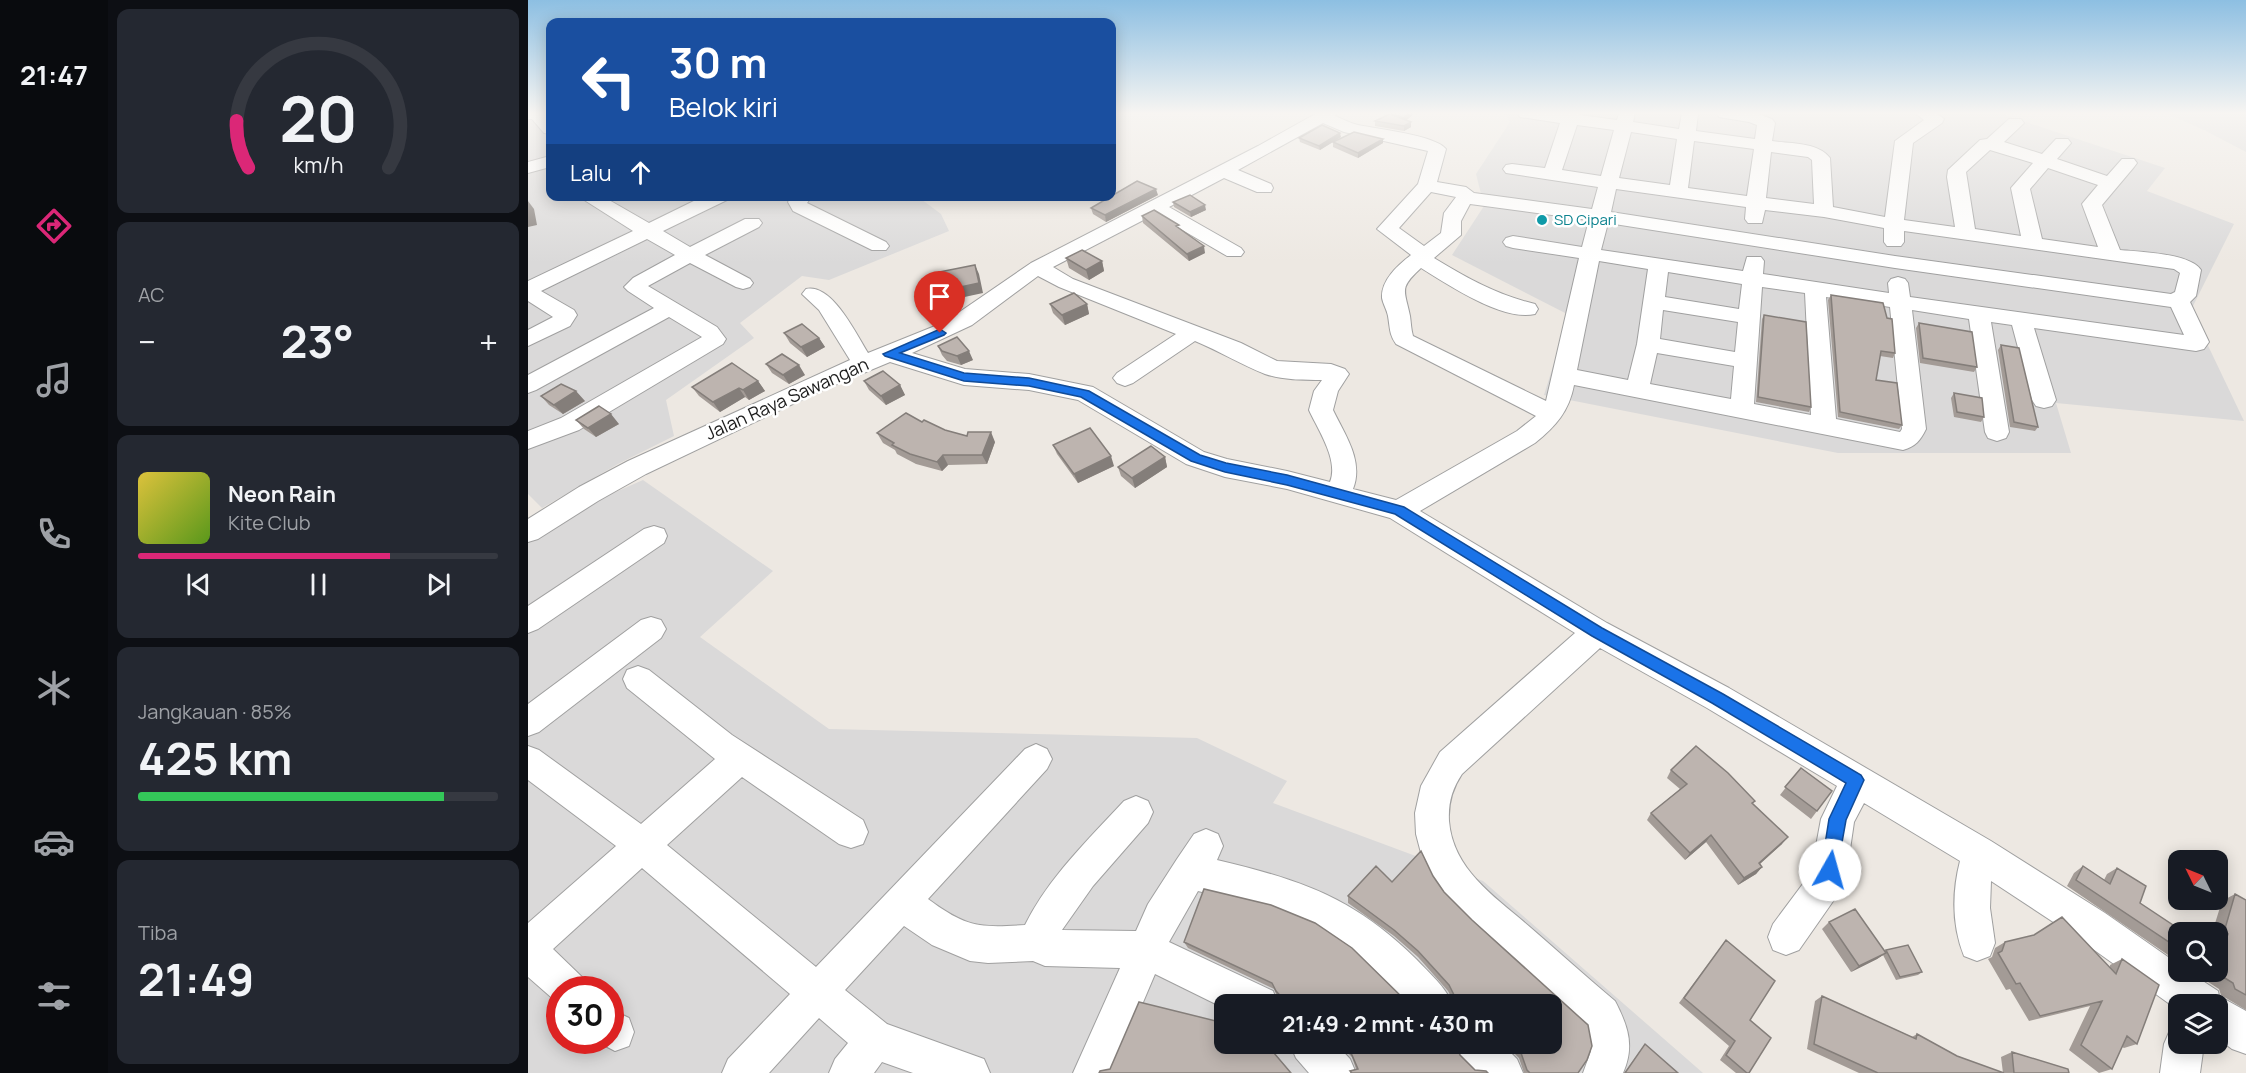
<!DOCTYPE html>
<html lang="id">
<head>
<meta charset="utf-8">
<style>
	:root { --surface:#171b24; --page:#242831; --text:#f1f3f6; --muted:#9ea1a6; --line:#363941; --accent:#db2777 }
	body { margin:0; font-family:Manrope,sans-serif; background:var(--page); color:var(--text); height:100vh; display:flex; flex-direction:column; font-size:22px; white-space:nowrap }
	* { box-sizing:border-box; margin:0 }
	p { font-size:20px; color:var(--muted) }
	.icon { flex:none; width:33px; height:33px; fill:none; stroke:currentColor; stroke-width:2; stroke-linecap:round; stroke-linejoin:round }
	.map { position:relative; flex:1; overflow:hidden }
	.sheet { display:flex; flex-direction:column; gap:9px; padding:9px; background:#0d0f14; width:420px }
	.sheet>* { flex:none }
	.top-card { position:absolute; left:18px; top:18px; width:570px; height:183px; border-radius:12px; box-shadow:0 3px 15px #0003; background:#1a4fa0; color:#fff; overflow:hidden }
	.needle { width:39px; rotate:313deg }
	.controls { position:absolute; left:1640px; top:850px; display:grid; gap:12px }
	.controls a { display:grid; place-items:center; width:60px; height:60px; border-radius:12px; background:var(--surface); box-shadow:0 3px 15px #0003; font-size:30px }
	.speed { position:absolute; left:18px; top:976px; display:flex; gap:12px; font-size:30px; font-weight:700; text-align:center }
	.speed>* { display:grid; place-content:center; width:78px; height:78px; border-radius:50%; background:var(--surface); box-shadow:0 3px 15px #0003; line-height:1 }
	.speed .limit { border:9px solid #d22; background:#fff; color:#111 }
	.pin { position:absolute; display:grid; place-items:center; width:51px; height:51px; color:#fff; margin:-62px -26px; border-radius:50% 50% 50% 0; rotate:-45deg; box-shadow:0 0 6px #0007 }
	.pin .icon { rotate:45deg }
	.me { position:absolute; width:66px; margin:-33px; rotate:7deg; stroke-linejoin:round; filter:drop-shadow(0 0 4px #0008) }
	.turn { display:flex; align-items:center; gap:21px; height:126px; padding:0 24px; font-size:27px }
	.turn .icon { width:78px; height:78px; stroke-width:2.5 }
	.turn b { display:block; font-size:42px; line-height:51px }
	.then { display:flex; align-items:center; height:57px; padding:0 24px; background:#0003; gap:12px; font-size:22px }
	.big { font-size:45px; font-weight:700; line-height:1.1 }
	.sheet .card { flex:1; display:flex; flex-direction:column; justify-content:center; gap:9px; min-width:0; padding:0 21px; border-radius:12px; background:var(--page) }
	.sheet .dial { align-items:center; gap:0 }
	.dial svg { height:156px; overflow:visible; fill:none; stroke:var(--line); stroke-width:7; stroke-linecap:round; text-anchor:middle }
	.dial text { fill:var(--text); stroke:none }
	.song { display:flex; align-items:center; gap:18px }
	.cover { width:72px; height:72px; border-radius:9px; background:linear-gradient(135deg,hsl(50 70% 55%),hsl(90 70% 35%)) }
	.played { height:6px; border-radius:3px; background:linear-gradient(90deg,var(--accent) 70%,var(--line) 70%) }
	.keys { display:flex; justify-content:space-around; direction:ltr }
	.heat { display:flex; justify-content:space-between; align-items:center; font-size:33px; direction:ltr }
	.charge { height:9px; border-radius:4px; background:linear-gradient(90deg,#34c759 85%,var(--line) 0) }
	.trip { position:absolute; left:686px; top:994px; width:348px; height:60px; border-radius:12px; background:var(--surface); box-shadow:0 3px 15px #0003; font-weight:700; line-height:60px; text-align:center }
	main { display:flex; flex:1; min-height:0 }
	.tab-bar { display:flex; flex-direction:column; width:108px; justify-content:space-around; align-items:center; background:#090b0e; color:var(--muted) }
	.tab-bar .icon { width:42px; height:42px }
	.tab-bar .selected { color:var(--accent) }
	.tab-bar b { font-size:27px; color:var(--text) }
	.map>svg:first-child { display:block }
</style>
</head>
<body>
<main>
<nav class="tab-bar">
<b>21:47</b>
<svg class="icon selected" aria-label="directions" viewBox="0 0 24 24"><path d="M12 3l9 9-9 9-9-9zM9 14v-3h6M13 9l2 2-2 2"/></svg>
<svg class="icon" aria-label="music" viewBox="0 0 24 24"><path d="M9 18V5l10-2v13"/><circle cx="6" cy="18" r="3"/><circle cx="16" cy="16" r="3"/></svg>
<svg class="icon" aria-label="phone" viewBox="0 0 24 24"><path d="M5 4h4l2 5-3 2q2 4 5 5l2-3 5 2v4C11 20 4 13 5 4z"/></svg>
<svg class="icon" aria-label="climate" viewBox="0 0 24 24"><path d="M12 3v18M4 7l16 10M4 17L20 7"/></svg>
<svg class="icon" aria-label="car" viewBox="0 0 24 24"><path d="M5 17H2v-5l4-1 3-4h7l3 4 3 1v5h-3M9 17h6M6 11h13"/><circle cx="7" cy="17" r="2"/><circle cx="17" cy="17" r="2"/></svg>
<svg class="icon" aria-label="filters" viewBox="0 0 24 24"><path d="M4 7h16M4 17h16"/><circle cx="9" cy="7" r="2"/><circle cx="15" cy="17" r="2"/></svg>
</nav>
<section class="sheet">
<div class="card dial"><svg viewBox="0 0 100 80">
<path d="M14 69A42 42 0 1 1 86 69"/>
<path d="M14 69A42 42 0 0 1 8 45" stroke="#db2777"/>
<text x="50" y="56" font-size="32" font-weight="700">20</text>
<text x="50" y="72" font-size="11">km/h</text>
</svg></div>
<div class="card"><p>AC</p>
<div class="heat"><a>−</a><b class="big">23°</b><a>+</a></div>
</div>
<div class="card">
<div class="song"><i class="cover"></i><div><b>Neon Rain</b><p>Kite Club</p></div></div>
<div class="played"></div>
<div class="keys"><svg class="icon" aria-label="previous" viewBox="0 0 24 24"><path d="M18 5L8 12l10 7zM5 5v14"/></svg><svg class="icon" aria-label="pause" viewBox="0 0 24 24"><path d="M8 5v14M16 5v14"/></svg><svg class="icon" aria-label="next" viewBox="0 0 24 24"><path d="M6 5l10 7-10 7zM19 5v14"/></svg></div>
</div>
<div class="card"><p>Jangkauan · 85%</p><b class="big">425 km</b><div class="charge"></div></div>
<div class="card"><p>Tiba</p><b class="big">21:49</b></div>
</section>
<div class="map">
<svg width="1718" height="1073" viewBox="0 0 1718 1073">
	<rect width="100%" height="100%" fill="#ede8e2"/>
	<path fill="#dad9d9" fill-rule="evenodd" d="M0,113H22V196H389L413,214L421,231L301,280L274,276L212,323L226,338L138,400L146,436L90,464L14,508L0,494Z
		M977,113H1471L1637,168L1619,191L1706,224L1663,310L1716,421L1528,403L1543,453H1310L1016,395L1041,315L924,255L956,206L948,174L982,122Z
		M1638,113H1718V152L1676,130Z
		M115,480L245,571L172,637L301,729L669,738L759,781L745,803L955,881L1175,1073H0V543L65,502ZM32,990H82V1041H32ZM696,1005H1023V1044H696Z"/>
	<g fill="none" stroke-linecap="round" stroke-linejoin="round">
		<g stroke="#a0a0a0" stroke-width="2">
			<path id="minor" d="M0,113H17L22,119V134L16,133L4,119H0Z
				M789,113H809L807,116C815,119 822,123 830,125C849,129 907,135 918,149L909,182L938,187L946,193L1064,209L1070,187L978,173L975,169L978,165L984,164L1017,168L1032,123L992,117L990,113H1052V115L1089,120L1091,113H1107L1105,122L1151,129L1154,113H1170L1168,131L1227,139L1229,125L1221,122L1191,117L1189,113H1228L1244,119L1247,123L1244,141C1263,144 1290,142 1302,158L1305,207L1357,217L1367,141L1396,120L1387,113H1408L1416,119L1414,123L1385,143L1376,220L1427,227L1419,177L1420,170L1452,140L1459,139L1481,119H1493L1496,123L1476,142L1514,154L1528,139H1540L1543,143L1529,159L1579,176L1594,159H1606L1609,163L1606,167L1574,205L1592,250C1612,252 1662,253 1673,270L1668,296L1662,302L1681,342L1676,349L1668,351L1506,328L1528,400L1524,406L1516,408L1508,406L1504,400L1484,325L1463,322L1481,432L1478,438L1469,441L1460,438L1457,432L1441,319L1384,310L1398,429C1392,441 1388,446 1375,450L1046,385C1041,411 1028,426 1007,443L892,511L1079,623L1201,688L1463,841L1577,913L1650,964V972H1661L1690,991L1691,996L1718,1011V1054L1704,1049L1689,1038V1005H1650V1010L1551,939L1463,881L1462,908L1467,943L1462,956L1449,961L1436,956C1424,926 1424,892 1432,861L1336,803L1326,822L1319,870L1308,897L1271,950L1258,955L1245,950L1240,937L1245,924L1283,873L1293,819L1309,786L1179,708L1072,648L934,774C924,789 920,803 921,821C925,871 969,898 1003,928C1031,952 1058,977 1087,1001C1100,1026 1107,1046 1095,1073H1055L1063,1051L1059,1029L944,925L917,897L906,882L893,853L888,834L887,813L893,786L912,752L1047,633L862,518L759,489L697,477L658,464L550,400L501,390L436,385L362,362L290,392L118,474L70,501L10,539L0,542V519L51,487L100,461L322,360L291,310L274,294L278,289C304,283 328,334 340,353L417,322L503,263L730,146ZM795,123L816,132L900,151L890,184L849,229L883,255C870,265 853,280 854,298C855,304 859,310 860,316C862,327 861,334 868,344L1008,416L989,431L868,500L825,489C836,461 817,435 805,410L810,391L821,374L817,369L803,364L749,361L713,343L545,279L525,267L627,214L699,256H713L716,252L713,248L641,207L696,178L729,192H743L745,188L743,184L710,170ZM1049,125L1086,130L1073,176L1034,170ZM1103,132L1149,139L1142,185L1091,178ZM1166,141L1226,149L1219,196L1160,188ZM1462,150L1505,163L1483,188L1493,236L1447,229L1438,172ZM1243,152L1280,157L1284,160L1286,204L1238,198ZM1520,168L1570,185L1554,204L1570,247L1514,239L1502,189ZM1088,189L1218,207L1217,219L1220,223H1234L1237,210L1296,217L1356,228V242L1359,246H1373L1376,242V231L1646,269L1652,273L1647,292L1643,294L1367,256L1083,212ZM903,192L928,197L916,213L913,233L896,246L871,228ZM942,204L1061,220L1054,247L985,236L978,238L975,242L978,246L985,248L1051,258L1018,401L885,336C883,329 883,323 882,316C877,290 870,289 893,268C919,284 975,322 1007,314L1010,309L1007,304C969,295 939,278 906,258L933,235V221ZM1080,223L1367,268L1643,307L1656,335L1382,297L1380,283L1377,279L1370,277L1363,279L1360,283L1361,293L1235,274L1236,261L1233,257H1219L1215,271L1073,250ZM1071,261L1120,269L1109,344L1100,380L1049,370ZM1140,272L1214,284L1211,309L1137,297ZM510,276L531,287L648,334L589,373L585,378L589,383L597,386L605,383L667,341C691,351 714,365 737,374C754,380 775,380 794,380L786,391L781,410C790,430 811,460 802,482L759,471L699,459L676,452L565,387L501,374L437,369L384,353L444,325ZM1234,287L1277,293L1283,415L1226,404ZM1298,297L1362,307L1374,429L1372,432L1308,419ZM1135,310L1210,322L1207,352L1132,339ZM1129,353L1206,366L1203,399L1122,384Z
				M22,156V167L0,173V162Z
				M50,196H74L121,223L176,196H201L199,200L135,231L162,247L217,219H231L234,223L231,227L177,255L222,279L225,283L222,287L215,289L208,287L162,263L120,286L189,327L198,339L195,344L51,430L0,449V431L33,418L174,337L141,317L8,390L0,393V375L126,308L100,291L96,287L105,278L147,255L119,239L13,291L46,310L49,315L42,326L0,346V330L25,317L0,301V281L105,231Z
				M264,196H284L279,203L358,242L361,246L358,250H344L265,211L260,202Z
				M126,526L136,529L139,536L136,543L10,629L0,633V606L116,529Z
				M123,617L133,620L138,629L133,638L11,732L0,736V704L113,620Z
				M110,666L121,670L204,735L335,820L340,832L335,844L323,848L311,844L214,777L139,845L288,967L497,749L508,744L519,749L524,759L519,769L400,899C438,927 450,928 497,925C521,877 560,840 596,801L608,796L620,801L625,812L620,823L565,886L534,930L608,931L620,904L649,859L666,834L678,829L690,834L695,846L689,860C773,880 825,897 888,959C902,974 917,986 925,1005H879C852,976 824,946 789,927C753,907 709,901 670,891L641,942L745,991L750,1005H696V1008L627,974L585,1073H545L592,968L517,966L505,961L460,963L442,961L404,945L376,926L317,990L359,1024L456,1059L462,1073H385L354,1062L346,1073H301L307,1059L320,1043L291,1018L241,1073H194L200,1059L262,994L114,868L25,949L54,977L60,990H32V1005L0,977V923L88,846L0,780V746L11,750L113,824L187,759L99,688L95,679L99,670Z
				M82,1009L101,1018L106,1032L101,1046L87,1051L68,1041H82Z
				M1650,1027V1044H1676L1672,1073H1632L1636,1044L1642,1030Z
				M762,1044H808L822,1059L828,1073H781L768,1058Z
				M926,1044H974L989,1059L995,1073H947L932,1058Z"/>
		</g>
		<use href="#minor" fill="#fff" fill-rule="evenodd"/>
	</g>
	<path fill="#a39b96" d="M856,113H887L878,120L883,122V127L876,131L847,126V121L860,115Z
		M813,137L792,150L772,142L771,138Z
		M805,142L855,143L830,158L805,147Z
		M630,195L578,222L565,214L563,208Z
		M645,202L678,210L663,217L646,207Z
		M614,216L652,229L677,253L661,261L615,223Z
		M538,258L574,261L576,271L561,280L541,268Z
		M1303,295L1367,353L1365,358L1352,356L1348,380L1374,425L1371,429L1310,417L1300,300Z
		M522,304H559L561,314L537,325L525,313Z
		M1236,315L1283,407L1281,412L1228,402L1234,319Z
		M1391,323L1449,367L1446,372L1392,363L1388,328Z
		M256,333L291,338L297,347L279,357L262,343Z
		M1473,345L1510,427L1507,431L1482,427L1470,350Z
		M410,346L445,360L433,365L419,361L414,355Z
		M238,364L277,375L261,384L244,373Z
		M230,381L237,391L221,400L217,397L192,412L171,396L164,387Z
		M336,381L372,385L377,395L358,405L341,390Z
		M1426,393L1456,417L1453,422L1426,417L1423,398Z
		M13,396L57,401L35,414L21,405Z
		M48,420L91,424L68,437L56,429Z
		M394,422L417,430L439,436L467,442L459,464L420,465L414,471L388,464L369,454L367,450L355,443L349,433Z
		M525,445L586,466L550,483L529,454Z
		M637,457L639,467L607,488L593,476L590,467Z
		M1273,768L1289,811L1283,819L1252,795Z
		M1143,770L1227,801L1225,804L1254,844L1232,864L1234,867L1228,874L1210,885L1178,842L1157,860L1119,820L1123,813L1152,789L1139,778Z
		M893,851L905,876L916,892L944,920L1060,1025L1064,1046L1059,1060L1050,1073H996L991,1058L977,1044H1023V1005H757L749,996L746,989L660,948L656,942L676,889L743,905L787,923L824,948L878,1001L926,1002L920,991L890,957L866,936L820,903V896L848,866L864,882Z
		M1555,866L1576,880L1579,874L1589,868L1612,903L1650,933V954L1643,957L1539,886L1546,873Z
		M1707,894L1718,900V1010L1693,995L1691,989L1674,978L1676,972H1689V933H1684L1694,901Z
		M1301,922L1356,951L1358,950L1394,972L1390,975L1368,980L1355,955L1349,959L1323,972L1294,929Z
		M1198,940L1222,1020L1221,1073H1208L1192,1060L1201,1046L1151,1003Z
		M1477,942L1582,967V965L1594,959L1609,1044L1596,1048L1594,1047L1584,1069L1571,1073L1541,1050L1562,1006L1501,1021L1482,989L1478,990L1460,959L1464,957L1467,948Z
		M1294,996L1384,1037L1389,1034L1429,1056L1475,1073L1473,1057L1484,1052L1541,1073H1331L1279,1049L1287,1001Z
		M811,1044H928L932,1055L947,1070L960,1073H822V1071L828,1069L824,1057Z
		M1117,1044L1150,1073H1096Z"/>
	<path fill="#847e7a" d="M882,113H887L875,123V118Z
		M883,122V127L876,131V126Z
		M812,133L813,137L792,150L791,146Z
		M855,139V143L830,158V153Z
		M628,189L630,195L578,222L577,215Z
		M0,201L6,209L9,225L0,227Z
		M677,205L678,210L663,217L662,212Z
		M676,246L677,253L661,261L659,254Z
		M574,261L576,271L561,280L558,270Z
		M447,265L451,274L455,293L418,301L414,291Z
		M559,304L561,314L537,325L534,315Z
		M291,338L297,347L279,357L273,347Z
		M441,351L445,360L433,365L429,356Z
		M271,365L277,375L261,384L255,375Z
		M230,381L237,391L221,400L215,390Z
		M372,385L377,395L358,405L353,396Z
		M211,388L217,397L192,412L185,402Z
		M48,391L57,401L35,414L26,405Z
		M83,414L91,424L68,437L60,428Z
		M463,432L467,442L459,464L454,455Z
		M415,455L420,465L414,471L409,462Z
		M583,456L586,466L550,483L546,474Z
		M637,457L639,467L607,488L604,478Z
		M1183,835L1178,842L1157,860L1162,853Z
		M1260,837L1254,844L1225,870L1231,863Z
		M1234,867L1228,874L1210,885L1216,878Z
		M1358,953L1349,959L1323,972L1331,966Z"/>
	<path fill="#bdb4af" stroke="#847e7a" stroke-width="1.5" d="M864,113H882L875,118Z
		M862,114L883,122L876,126L847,121Z
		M794,125L812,133L791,146L771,138Z
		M826,132L855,139L830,153L805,142Z
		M609,181L628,189L577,215L563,208Z
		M662,195L677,205L662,212L645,202Z
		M626,210L651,225L648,226L676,246L659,254L614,216Z
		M554,250L574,261L558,270L538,258Z
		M447,265L451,283L414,291L411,272Z
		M546,293L559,304L534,315L522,304Z
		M1303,295L1355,303L1359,318L1364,319L1367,353L1353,351L1348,380L1369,383L1374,425L1312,412Z
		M1236,315L1278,322L1283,407L1230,397Z
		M1391,323L1444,332L1449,367L1395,358Z
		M274,324L291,338L273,347L256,333Z
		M429,337L441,351L429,356L414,351L410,346Z
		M1473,345L1491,348L1510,427L1486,422Z
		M254,354L271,365L255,375L238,364Z
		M204,363L230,381L215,390L211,388L185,402L164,387Z
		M355,371L372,385L353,396L336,381Z
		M33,384L48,391L26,405L13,396Z
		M1426,393L1454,398L1456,417L1429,412Z
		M71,406L83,414L60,428L48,420Z
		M378,413L394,422L396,420L417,430L439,436L440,432H463L454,455H415L409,462L382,454L364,445L366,443L349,433Z
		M562,428L583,456L546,474L525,445Z
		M623,446L637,457L604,478L590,467Z
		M1168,746L1200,773L1227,801L1224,803L1260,837L1231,863L1234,867L1216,878L1183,835L1162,853L1123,813L1159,784L1143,770Z
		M1273,768L1304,791L1289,811L1257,787Z
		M893,851L905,876L916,892L944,920L1060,1025L1064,1046L1059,1060L1050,1073H1002L999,1070L993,1053L984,1044H1023V1005H761L748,991L744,983L656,942L676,889L743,905L787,923L824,948L878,1001L926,1002L928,999L921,985L890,951L866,930L820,896L848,866L864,882Z
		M1555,866L1582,884L1589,868L1618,886L1612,903L1657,933H1650V948L1548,880Z
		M1707,894L1718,900V995L1707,989L1705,983L1687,972H1689V967L1700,934L1696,932Z
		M1327,909L1358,953L1331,966L1301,922Z
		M1534,917L1588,974L1594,959L1631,985L1609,1044L1599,1036L1584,1069L1553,1045L1574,1001L1512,1016L1492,983L1488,984L1470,953L1474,951L1477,942L1506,935Z
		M1198,940L1247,981L1222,1020L1243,1038L1221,1073H1219L1198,1055L1207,1041L1156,998Z
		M1380,945L1394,972L1372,977L1358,950Z
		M1294,996L1388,1039L1389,1034L1429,1056L1476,1073H1350L1286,1044Z
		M611,1002L696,1023V1044H734L746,1053L763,1073H571L572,1071L582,1069Z
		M815,1044H928L932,1055L947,1070L958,1071L960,1073H824L822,1071L830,1069L823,1053Z
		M1117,1044L1150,1073H1097Z
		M1484,1052L1540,1069L1541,1073H1486Z"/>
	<linearGradient id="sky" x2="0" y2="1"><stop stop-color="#8dbfe2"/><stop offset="0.43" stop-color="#f7f5f2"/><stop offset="1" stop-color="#f7f5f2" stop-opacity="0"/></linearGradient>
	<rect width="1718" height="263" fill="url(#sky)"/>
	<path fill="#1a73e8" stroke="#114b97" stroke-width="1.5" d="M412,329L418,333L416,335L372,353L436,373L501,378L561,391L672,455L698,463L759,475L876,507L1074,628L1195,694L1333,775L1336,780L1318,820L1308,876L1302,879L1296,876L1293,870L1301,819L1318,783L1184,703L1064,636L867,514L759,485L697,472L663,461L553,397L501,386L436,381L357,356L355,354Z"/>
	<circle fill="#0f9aa8" stroke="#fff" stroke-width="2" cx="1014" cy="220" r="6"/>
	<g text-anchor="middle" stroke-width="5" stroke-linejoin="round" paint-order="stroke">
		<g font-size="15" fill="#0d838f" stroke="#fff" text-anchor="start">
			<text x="1026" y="225">SD Cipari</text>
		</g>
		<g font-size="18" fill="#1c1c1c" stroke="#fff">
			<text transform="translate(259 399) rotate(-24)" y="6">Jalan Raya Sawangan</text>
		</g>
	</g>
</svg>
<div class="controls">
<a><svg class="needle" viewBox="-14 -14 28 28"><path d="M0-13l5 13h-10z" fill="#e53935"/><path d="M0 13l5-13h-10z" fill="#9ea1a6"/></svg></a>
<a><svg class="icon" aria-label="search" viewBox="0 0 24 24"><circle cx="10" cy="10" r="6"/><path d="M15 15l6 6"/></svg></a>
<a><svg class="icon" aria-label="layers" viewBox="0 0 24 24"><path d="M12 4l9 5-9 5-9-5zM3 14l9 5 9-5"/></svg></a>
</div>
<div class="speed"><div class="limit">30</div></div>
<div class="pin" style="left:412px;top:333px;background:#d93025"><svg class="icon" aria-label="arrive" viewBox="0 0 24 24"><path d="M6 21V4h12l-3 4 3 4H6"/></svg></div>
<svg class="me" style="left:1302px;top:870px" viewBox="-20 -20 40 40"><circle r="19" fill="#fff"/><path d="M0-13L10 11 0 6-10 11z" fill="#1a73e8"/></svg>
<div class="trip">21:49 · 2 mnt · 430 m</div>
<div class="top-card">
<div class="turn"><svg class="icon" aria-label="left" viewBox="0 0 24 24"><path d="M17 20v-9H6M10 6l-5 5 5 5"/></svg><div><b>30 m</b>Belok kiri</div></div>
<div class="then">Lalu<svg class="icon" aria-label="ahead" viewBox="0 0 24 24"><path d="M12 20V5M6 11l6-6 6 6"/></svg></div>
</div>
</div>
</main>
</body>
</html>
